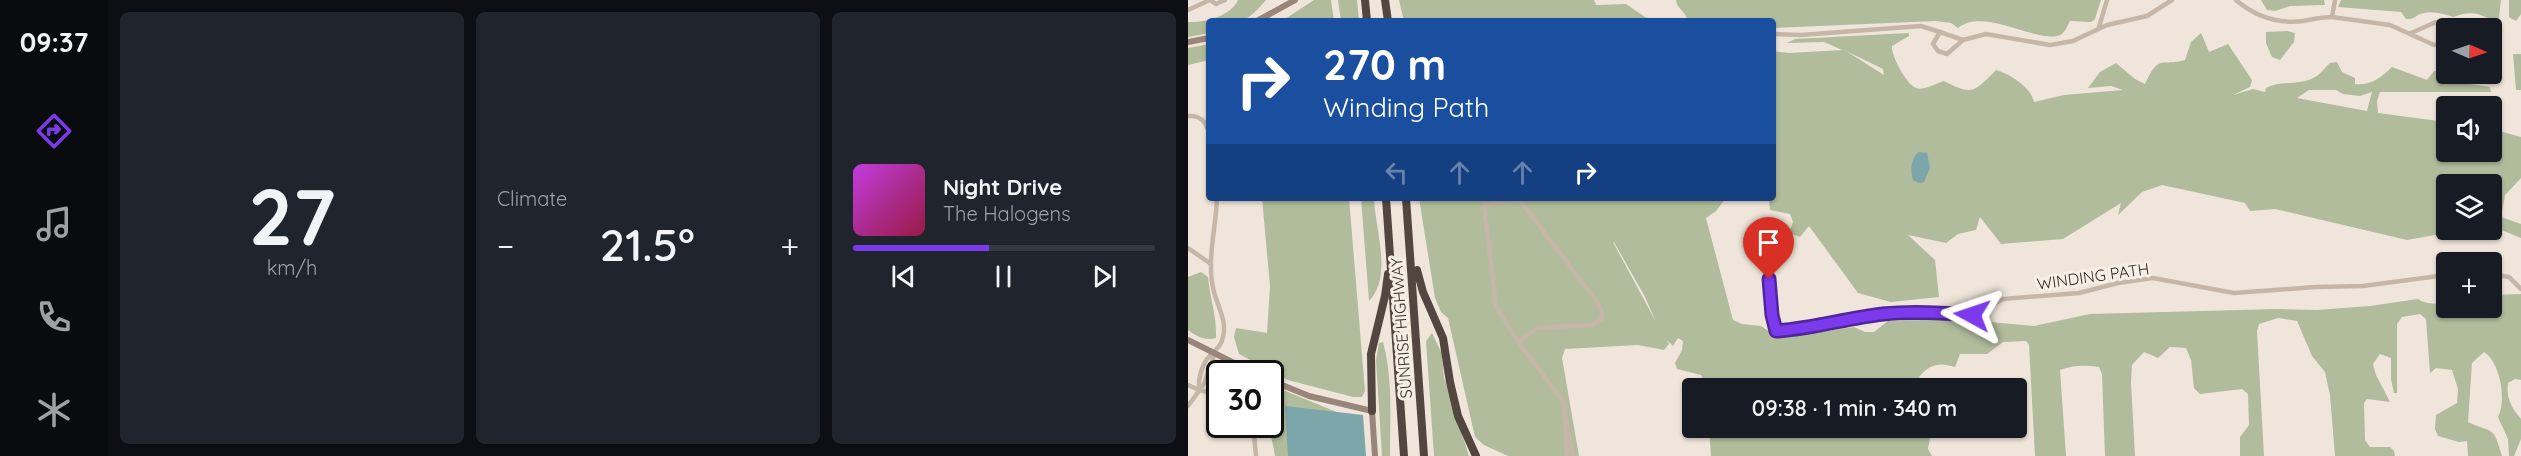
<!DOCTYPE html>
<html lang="en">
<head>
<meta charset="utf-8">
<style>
	:root { --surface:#171b24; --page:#20242c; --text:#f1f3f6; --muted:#9ea1a6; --line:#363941; --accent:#7c3aed }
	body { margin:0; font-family:Quicksand,sans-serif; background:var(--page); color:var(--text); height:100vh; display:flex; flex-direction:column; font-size:22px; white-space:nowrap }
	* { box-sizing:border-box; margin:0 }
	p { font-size:20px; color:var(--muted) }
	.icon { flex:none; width:33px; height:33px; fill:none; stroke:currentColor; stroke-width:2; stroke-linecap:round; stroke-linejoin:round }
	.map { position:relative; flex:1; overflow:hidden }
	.panel { display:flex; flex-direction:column; gap:12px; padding:12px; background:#0d0f14; width:1080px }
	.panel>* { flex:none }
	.top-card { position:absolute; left:18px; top:18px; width:570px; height:183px; border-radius:6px; box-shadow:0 2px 4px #0004; background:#1a4fa0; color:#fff; overflow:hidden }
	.needle { width:39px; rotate:92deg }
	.controls { position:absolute; left:1248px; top:18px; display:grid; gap:12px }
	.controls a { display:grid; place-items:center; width:66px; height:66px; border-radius:6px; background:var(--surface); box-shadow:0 2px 4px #0004; font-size:30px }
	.speed { position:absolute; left:18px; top:360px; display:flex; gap:12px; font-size:30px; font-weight:700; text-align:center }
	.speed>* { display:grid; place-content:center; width:78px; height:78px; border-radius:50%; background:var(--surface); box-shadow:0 2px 4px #0004; line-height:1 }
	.speed .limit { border:3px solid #111; border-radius:9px; background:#fff; color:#111 }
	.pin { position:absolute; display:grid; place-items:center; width:51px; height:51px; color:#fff; margin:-62px -26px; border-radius:50% 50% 50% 0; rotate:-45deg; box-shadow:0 0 6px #0007 }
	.pin .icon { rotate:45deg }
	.me { position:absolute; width:66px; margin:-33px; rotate:275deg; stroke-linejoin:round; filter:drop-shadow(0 0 4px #0008) }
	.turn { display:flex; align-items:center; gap:21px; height:126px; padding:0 18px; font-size:27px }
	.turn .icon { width:78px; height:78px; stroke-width:2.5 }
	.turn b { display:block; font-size:42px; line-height:51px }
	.lanes { display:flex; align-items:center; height:57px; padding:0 18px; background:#0003; justify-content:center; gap:30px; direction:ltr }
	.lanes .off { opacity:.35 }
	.big { font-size:45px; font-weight:600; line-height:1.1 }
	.panel .tile { flex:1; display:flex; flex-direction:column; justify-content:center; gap:9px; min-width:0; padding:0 21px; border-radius:9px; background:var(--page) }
	.panel .dial { align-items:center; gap:0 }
	.dial b { font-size:78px; line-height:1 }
	.song { display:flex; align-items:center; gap:18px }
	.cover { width:72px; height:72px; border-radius:9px; background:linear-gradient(135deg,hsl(290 70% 55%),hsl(340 70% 35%)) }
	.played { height:6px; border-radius:3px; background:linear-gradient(90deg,var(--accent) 45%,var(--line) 45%) }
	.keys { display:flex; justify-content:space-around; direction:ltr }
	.heat { display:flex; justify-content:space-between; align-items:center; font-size:33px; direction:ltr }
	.panel .tiles { flex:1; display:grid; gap:12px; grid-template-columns:repeat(3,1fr) }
	.trip { position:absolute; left:494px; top:378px; width:345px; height:60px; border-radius:6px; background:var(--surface); box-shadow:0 2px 4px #0004; font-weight:600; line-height:60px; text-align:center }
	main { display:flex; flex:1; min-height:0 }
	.tabs { display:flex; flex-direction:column; width:108px; justify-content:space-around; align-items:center; background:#090b0e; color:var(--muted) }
	.tabs .icon { width:42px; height:42px }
	.tabs .on { color:var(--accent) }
	.tabs b { font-size:27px; color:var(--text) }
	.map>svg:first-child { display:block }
</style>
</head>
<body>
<main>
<nav class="tabs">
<b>09:37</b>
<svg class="icon on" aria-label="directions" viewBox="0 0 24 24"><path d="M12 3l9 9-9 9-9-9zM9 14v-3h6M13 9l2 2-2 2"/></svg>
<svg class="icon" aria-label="music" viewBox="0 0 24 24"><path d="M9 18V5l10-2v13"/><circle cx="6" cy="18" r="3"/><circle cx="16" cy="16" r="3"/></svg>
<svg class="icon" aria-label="phone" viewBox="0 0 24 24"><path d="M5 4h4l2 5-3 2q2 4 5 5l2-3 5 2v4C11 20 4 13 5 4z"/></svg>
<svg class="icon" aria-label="climate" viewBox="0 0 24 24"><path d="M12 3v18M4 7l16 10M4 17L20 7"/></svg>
</nav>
<section class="panel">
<div class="tiles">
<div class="tile dial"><b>27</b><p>km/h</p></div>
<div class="tile"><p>Climate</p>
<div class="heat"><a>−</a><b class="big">21.5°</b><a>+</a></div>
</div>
<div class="tile">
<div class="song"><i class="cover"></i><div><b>Night Drive</b><p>The Halogens</p></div></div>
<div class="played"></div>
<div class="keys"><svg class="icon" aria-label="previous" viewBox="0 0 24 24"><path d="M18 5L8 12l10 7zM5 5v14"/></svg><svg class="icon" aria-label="pause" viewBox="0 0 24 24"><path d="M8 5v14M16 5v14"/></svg><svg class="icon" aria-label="next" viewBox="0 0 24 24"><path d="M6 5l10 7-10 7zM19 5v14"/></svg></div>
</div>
</div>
</section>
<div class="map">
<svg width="1333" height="456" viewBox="0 0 1333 456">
	<rect width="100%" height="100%" fill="#efe5da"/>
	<path fill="#b1bc9c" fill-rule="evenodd" d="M50,0H78C56,26 53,21 21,21V33L0,37V22C17,23 43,16 50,0Z
		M126,0H143L146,21H94Z
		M150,0H169L171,21H153Z
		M211,0H406L408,5L438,4L463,21H216Z
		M488,0H913L907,19L903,22L882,21C880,24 878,30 875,33C857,49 797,5 770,28L763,23L748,21L585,28V21H500C498,12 489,9 488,0Z
		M1073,0H1136L1137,5L1102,6L1087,11L1079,10Z
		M1153,0H1313L1309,35L1304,45V28H1302L1305,21C1290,12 1281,11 1265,17C1256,14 1246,11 1236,13C1228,14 1227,20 1218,19L1213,12L1150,7Z
		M1321,0H1333V14L1328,21L1321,17Z
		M1099,31L1107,33L1106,42L1092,60L1084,57L1078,43V32Z
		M721,33V36L704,46C703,55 718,84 728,88C735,91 749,83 756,81C785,96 786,92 808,70C822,74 843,87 846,102L876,95L935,90L923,86L900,88L912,72L928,63L947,79L957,84C972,53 972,67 997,60L1003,42L1013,33L1021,52L1040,44L1064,80L1062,87L1045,95L1065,89L1077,92L1078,88C1093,80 1113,86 1127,77C1133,74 1137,67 1142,63L1149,62L1154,72L1167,78V84C1182,86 1193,78 1204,67L1239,80L1246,71L1255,70L1266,75L1283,74L1282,84L1302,87L1303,92H1192L1189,101L1190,113L1258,122V152H1304V129L1333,137V178L1317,195L1313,217L1333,224V238L1311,229H1304V184H1258V230H1275L1219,240L1087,209L1062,211L1057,203L974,185L954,192L930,215L933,203L875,239L813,244L792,217L788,230L770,234L758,243L720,235L747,260L751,297L703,302L670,293L621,226L612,237L601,233L605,222L602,214L582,210L581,198H585V51L601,53L654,50L636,42L599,43L607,39ZM658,51L695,69L696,75ZM1121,90H1148L1155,94L1172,96L1184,92L1179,111L1109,98Z
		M21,44V60L0,65V48Z
		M1325,54H1333V90H1328Z
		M74,198H161L177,391L174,397H165L100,380L51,354L46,337L48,328L79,333L82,286Z
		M173,198H186C187,230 205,276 181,301Z
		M231,198H538L528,211L518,218L545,320L554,324L573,326L587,335L640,331L666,327L677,332H686L700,321L769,319L846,326L902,314L1089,309L1129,310L1182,306L1230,299C1238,305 1249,304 1258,302V308H1304V295L1333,294V380L1327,379L1320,383C1318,398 1323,407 1333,419V439L1326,456H1321L1320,439L1310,417C1319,400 1312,362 1296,352L1284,363L1280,422C1306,434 1305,425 1314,456H1280L1279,441L1271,442L1250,436L1247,429L1248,415L1269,403L1270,389L1264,370L1248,368L1242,373L1238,319L1232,314L1214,317L1209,324V393H1206L1203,379V358L1192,354L1185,364L1188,375L1202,402L1179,399L1176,403L1177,440L1182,447H1202L1206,451L1207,456H1147L1142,395L1137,372L1124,356L1109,321L1090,318L1071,324L1069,331L1076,456H1052V437L1061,425L1060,394L1054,389L1012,394L1006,388L1003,360L998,348L982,347L970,358L956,352L944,365L943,382L947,456H917L914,374L911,367C896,365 886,365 872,370L878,456H847L841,345L838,341L815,342L799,354H772L767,367C751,362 742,364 731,377L735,388H519L513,375L489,369L487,363L494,350L495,341L490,338L485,346L479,340L481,344L476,350L450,345L377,349L374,358L391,456H320L296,445L287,437L260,318L253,312L247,298ZM426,242L457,297L468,322L425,242Z
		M13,272L20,277C22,298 29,318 28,338C16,341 10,337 0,330V277Z
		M244,333L254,354L256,378L281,456H246L238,341Z
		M195,342C205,378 202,419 202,456H194L188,360L191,343Z
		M83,385L168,420L114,456H87L81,425Z
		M521,428H744L740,449L744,456H523Z"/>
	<path fill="#7ca6a9" d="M730,152L739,153L742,168L736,182L731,183L725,180C722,170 723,160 730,152Z
		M97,406L175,415L178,456H100Z"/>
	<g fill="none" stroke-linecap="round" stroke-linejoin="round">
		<path stroke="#c5b6a8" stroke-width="4.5" d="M22,0L28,4L37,0
			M1048,0C1068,17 1090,24 1115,21C1125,19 1134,17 1144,17
			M1147,0L1144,17L1202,25L1246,45L1252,44L1257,36L1255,26L1248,22L1223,33
			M0,10L22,0
			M911,27L919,0
			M585,34L613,35L733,26L752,32
			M775,40L752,32L745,44L750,51L759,54L775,40L798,34L862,45L885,41L919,25L959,16L984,0
			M0,116C13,115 18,122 21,133
			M295,198L308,306L330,342L376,402L379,456
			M296,205L331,199
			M575,233L582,242L580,292L588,331L611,330L695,314L752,313L784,315L815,299L891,293L930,283L965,278L1046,293L1127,287L1175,286L1258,275
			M0,248L23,264
			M1304,274L1321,277L1333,289
			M330,342L349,328L404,325L414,319V312L410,303L330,198
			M0,385L11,390L32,395
			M11,390C10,381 13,367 19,359C25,351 33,348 35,337C39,321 30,307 26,292C18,261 28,229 29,198
			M0,406L16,384L27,353
			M378,420L385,456
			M65,424L68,456"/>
		<path stroke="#998579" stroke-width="6" d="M69,21L107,0
			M0,42L21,38
			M0,340L68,374
			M82,380L121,396L184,411L187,456"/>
		<path stroke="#53453f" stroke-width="8" d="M177,0L179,21
			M197,0L200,21
			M198,198L216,456
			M218,198L236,456
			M229,270L235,292L255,338L262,382L270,416L288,456
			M184,411L183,354L197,296L200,274"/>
	</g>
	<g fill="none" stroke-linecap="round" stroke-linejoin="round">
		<g stroke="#51269a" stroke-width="15">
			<path id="route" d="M581,279L584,315L588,331C624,329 659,318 695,314C724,311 754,313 784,315"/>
		</g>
		<use href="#route" stroke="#7c3aed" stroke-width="10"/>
	</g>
	<g text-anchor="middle" stroke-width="6" stroke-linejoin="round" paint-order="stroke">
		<g font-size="16" fill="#332b27" stroke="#f7efe6">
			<text transform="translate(905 276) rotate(-8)" y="6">WINDING PATH</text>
			<text transform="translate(213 328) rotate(-94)" y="6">SUNRISE HIGHWAY</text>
		</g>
	</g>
</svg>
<div class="controls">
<a><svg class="needle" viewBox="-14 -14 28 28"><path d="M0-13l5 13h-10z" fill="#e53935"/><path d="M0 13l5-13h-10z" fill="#9ea1a6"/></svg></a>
<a><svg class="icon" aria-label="sound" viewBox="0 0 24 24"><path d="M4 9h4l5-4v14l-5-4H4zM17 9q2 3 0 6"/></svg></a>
<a><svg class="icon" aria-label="layers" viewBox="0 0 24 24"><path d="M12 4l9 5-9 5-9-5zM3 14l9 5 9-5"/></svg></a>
<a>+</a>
</div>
<div class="speed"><div class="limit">30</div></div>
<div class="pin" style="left:581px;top:279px;background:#d93025"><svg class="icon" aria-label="arrive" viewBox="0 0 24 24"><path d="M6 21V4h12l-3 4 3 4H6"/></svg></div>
<svg class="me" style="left:784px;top:315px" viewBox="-20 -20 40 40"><path d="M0-17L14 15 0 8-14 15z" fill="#7c3aed" stroke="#fff" stroke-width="4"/></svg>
<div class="trip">09:38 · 1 min · 340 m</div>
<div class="top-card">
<div class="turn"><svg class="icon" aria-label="right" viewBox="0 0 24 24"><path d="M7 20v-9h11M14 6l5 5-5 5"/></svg><div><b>270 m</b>Winding Path</div></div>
<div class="lanes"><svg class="icon off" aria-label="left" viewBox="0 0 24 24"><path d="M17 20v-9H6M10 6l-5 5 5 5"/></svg><svg class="icon off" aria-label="ahead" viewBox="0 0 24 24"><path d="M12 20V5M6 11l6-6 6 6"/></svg><svg class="icon off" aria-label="ahead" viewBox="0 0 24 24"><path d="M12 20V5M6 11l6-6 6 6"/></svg><svg class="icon" aria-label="right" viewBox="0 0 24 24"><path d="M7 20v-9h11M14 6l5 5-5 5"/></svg></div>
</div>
</div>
</main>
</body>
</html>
